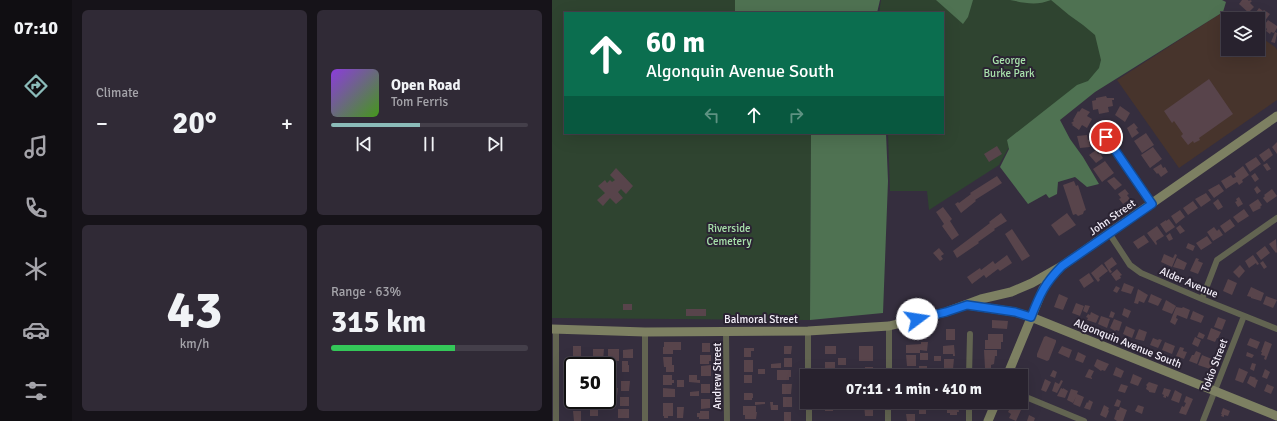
<!DOCTYPE html>
<html lang="en">
<head>
<meta charset="utf-8">
<style>
	:root { --surface:#28222e; --page:#302a36; --text:#f1f3f6; --muted:#a5a4aa; --line:#443f4a; --accent:#8bbbb9 }
	body { margin:0; font-family:Signika,sans-serif; background:var(--page); color:var(--text); height:100vh; display:flex; flex-direction:column; font-size:15px; white-space:nowrap }
	* { box-sizing:border-box; margin:0 }
	p { font-size:13px; color:var(--muted) }
	.icon { flex:none; width:22px; height:22px; fill:none; stroke:currentColor; stroke-width:2; stroke-linecap:round; stroke-linejoin:round }
	.map { position:relative; flex:1; overflow:hidden }
	.side { display:flex; flex-direction:column; gap:10px; padding:10px; background:#161319; width:480px }
	.side>* { flex:none }
	.hud { position:absolute; left:12px; top:12px; width:380px; height:122px; border-radius:0px; box-shadow:0 4px 16px #0002,0 0 0 1px var(--line); background:#0b6e4f; color:#fff; overflow:hidden }
	.fabs { position:absolute; left:669px; top:12px; display:grid; gap:8px }
	.fabs a { display:grid; place-items:center; width:44px; height:44px; border-radius:0px; background:var(--surface); box-shadow:0 4px 16px #0002,0 0 0 1px var(--line); font-size:20px }
	.speed { position:absolute; left:12px; top:357px; display:flex; gap:8px; font-size:20px; font-weight:700; text-align:center }
	.speed>* { display:grid; place-content:center; width:52px; height:52px; border-radius:50%; background:var(--surface); box-shadow:0 4px 16px #0002,0 0 0 1px var(--line); line-height:1 }
	.speed .limit { border:2px solid #111; border-radius:6px; background:#fff; color:#111 }
	.pin { position:absolute; display:grid; place-items:center; width:34px; height:34px; color:#fff; margin:-17px; border:2px solid #fff; border-radius:50%; box-shadow:0 1px 4px #0007 }
	.me { position:absolute; width:44px; margin:-22px; rotate:76deg; stroke-linejoin:round; filter:drop-shadow(0 0 3px #0008) }
	.turn { display:flex; align-items:center; gap:14px; height:84px; padding:0 16px; font-size:18px }
	.turn .icon { width:52px; height:52px; stroke-width:2.5 }
	.turn b { display:block; font-size:28px; line-height:34px }
	.lanes { display:flex; align-items:center; height:38px; padding:0 16px; background:#0003; justify-content:center; gap:20px; direction:ltr }
	.lanes .off { opacity:.35 }
	.big { font-size:30px; font-weight:700; line-height:1.1 }
	.side .tile { flex:1; display:flex; flex-direction:column; justify-content:center; gap:6px; min-width:0; padding:0 14px; border-radius:6px; background:var(--page) }
	.side .dial { align-items:center; gap:0 }
	.dial b { font-size:52px; line-height:1 }
	.song { display:flex; align-items:center; gap:12px }
	.cover { width:48px; height:48px; border-radius:6px; background:linear-gradient(135deg,hsl(270 70% 55%),hsl(100 70% 35%)) }
	.played { height:4px; border-radius:2px; background:linear-gradient(90deg,var(--accent) 45%,var(--line) 45%) }
	.keys { display:flex; justify-content:space-around; direction:ltr }
	.heat { display:flex; justify-content:space-between; align-items:center; font-size:22px; direction:ltr }
	.charge { height:6px; border-radius:3px; background:linear-gradient(90deg,#34c759 63%,var(--line) 0) }
	.side .tiles { flex:1; display:grid; gap:10px; grid-template-columns:repeat(2,1fr) }
	.trip { position:absolute; left:248px; top:369px; width:228px; height:40px; border-radius:0px; background:var(--surface); box-shadow:0 4px 16px #0002,0 0 0 1px var(--line); font-weight:700; line-height:40px; text-align:center }
	main { display:flex; flex:1; min-height:0 }
	.tab-bar { display:flex; flex-direction:column; width:72px; justify-content:space-around; align-items:center; background:#100e12; color:var(--muted) }
	.tab-bar .icon { width:28px; height:28px }
	.tab-bar .on { color:var(--accent) }
	.tab-bar b { font-size:18px; color:var(--text) }
	.map>svg:first-child { display:block }
</style>
</head>
<body>
<main>
<nav class="tab-bar">
<b>07:10</b>
<svg class="icon on" aria-label="directions" viewBox="0 0 24 24"><path d="M12 3l9 9-9 9-9-9zM9 14v-3h6M13 9l2 2-2 2"/></svg>
<svg class="icon" aria-label="music" viewBox="0 0 24 24"><path d="M9 18V5l10-2v13"/><circle cx="6" cy="18" r="3"/><circle cx="16" cy="16" r="3"/></svg>
<svg class="icon" aria-label="phone" viewBox="0 0 24 24"><path d="M5 4h4l2 5-3 2q2 4 5 5l2-3 5 2v4C11 20 4 13 5 4z"/></svg>
<svg class="icon" aria-label="climate" viewBox="0 0 24 24"><path d="M12 3v18M4 7l16 10M4 17L20 7"/></svg>
<svg class="icon" aria-label="car" viewBox="0 0 24 24"><path d="M5 17H2v-5l4-1 3-4h7l3 4 3 1v5h-3M9 17h6M6 11h13"/><circle cx="7" cy="17" r="2"/><circle cx="17" cy="17" r="2"/></svg>
<svg class="icon" aria-label="filters" viewBox="0 0 24 24"><path d="M4 7h16M4 17h16"/><circle cx="9" cy="7" r="2"/><circle cx="15" cy="17" r="2"/></svg>
</nav>
<section class="side">
<div class="tiles">
<div class="tile"><p>Climate</p>
<div class="heat"><a>−</a><b class="big">20°</b><a>+</a></div>
</div>
<div class="tile">
<div class="song"><i class="cover"></i><div><b>Open Road</b><p>Tom Ferris</p></div></div>
<div class="played"></div>
<div class="keys"><svg class="icon" aria-label="previous" viewBox="0 0 24 24"><path d="M18 5L8 12l10 7zM5 5v14"/></svg><svg class="icon" aria-label="pause" viewBox="0 0 24 24"><path d="M8 5v14M16 5v14"/></svg><svg class="icon" aria-label="next" viewBox="0 0 24 24"><path d="M6 5l10 7-10 7zM19 5v14"/></svg></div>
</div>
<div class="tile dial"><b>43</b><p>km/h</p></div>
<div class="tile"><p>Range · 63%</p><b class="big">315 km</b><div class="charge"></div></div>
</div>
</section>
<div class="map">
<svg width="725" height="421" viewBox="0 0 725 421">
	<rect width="100%" height="100%" fill="#352e3e"/>
	<path fill="#47342c" d="M671,12L682,19H676V49H706V35L723,47L725,50V100L627,168L565,80Z"/>
	<path fill="#2f4430" d="M0,0H183V13H13V133H259L258,320L0,318Z
		M329,0H556L560,80L492,122L456,149L447,165L377,210L375,191H338L336,133H391V13H327Z"/>
	<path fill="#4f7252" d="M183,0H328L325,13H183Z
		M384,0H421L416,17L411,24Z
		M458,0H670L674,2L671,12L543,92L508,120L518,139L531,157L547,184L535,187L523,177L506,182L505,194L497,198L494,194L476,204L448,167L457,149L455,140L525,85L536,81L547,68L549,60L543,35L531,25L517,15L499,0C484,6 473,3 458,0Z
		M259,133H334L336,181L331,313L258,320Z"/>
	<path fill="#58444b" d="M690,0H696L697,1L698,0L700,1L698,3L702,7L698,11L700,13L698,14L687,4Z
		M707,8L711,11L712,10L718,14L712,22L702,15Z
		M716,20L725,26V28L722,33L719,32L718,34L714,31L715,29L714,28L712,30L710,28Z
		M723,32L725,33L723,43L719,42Z
		M657,79L681,114L647,138L648,140L642,143L641,141L636,145L629,136L631,134L622,121L620,123L612,111Z
		M554,96L555,98H562V100H560L561,106L556,107L557,112L547,114L546,109L541,110L540,101L544,100V98Z
		M568,106L578,113L573,122L563,115Z
		M530,108L538,112L535,116L540,119L535,128L530,125L527,130L520,125L521,124L519,123L522,121L521,120L526,111L527,112Z
		M582,123L586,128L584,129L587,133L580,138L575,128Z
		M594,133L602,145L590,153L582,141Z
		M535,135L536,140H537L538,147L528,148L525,136Z
		M725,142V154L720,147Z
		M445,146L450,154L437,162L432,154Z
		M601,147L610,159L598,168L589,155Z
		M717,148L721,155L712,162L707,155Z
		M544,150L546,154L548,153L551,158L544,163L537,155Z
		M704,157L709,164L698,172L693,164Z
		M553,161L562,173L550,182L541,169Z
		M715,163L719,169L715,171L711,165Z
		M609,164L611,168L613,167L616,172L609,177L606,173L605,174L601,169Z
		M691,166L697,175L690,180L691,182L687,185L685,182L674,189L669,181L679,175L681,178L684,177L682,173Z
		M64,168L81,186L74,194L69,189L66,192L71,198L64,204L58,198L51,206L45,200L53,193L46,186L53,180L55,183L58,180L60,182L63,180L58,175Z
		M703,173L707,179L703,182L699,176Z
		M445,176L450,183L423,200L424,201L409,213L403,204L406,202L407,203L419,194L418,193Z
		M562,177L570,185L563,190L555,181Z
		M522,181L524,186L526,185L534,210L532,211L531,214L526,216L524,214L521,215L511,185Z
		M667,184L672,191L662,198L656,190Z
		M705,186L709,191L705,194L702,189Z
		M573,189L577,194L575,195L578,199L571,204L567,199L569,198L566,194Z
		M720,189L725,196L715,203L711,198L713,196L712,195Z
		M654,193L659,200L649,207L643,199Z
		M687,197L691,204L686,207L683,202L685,201L684,199Z
		M666,199L671,207L666,210L661,203Z
		M706,199L710,205L708,207L709,208L701,212L697,205Z
		M641,201L646,208L636,215L631,208Z
		M391,207L400,219L398,221L407,235L400,240L390,226L392,224L384,212Z
		M692,209L697,216L686,223L681,217Z
		M628,210L633,217L624,224L619,216Z
		M449,213L455,221L442,229L443,230L426,242L427,243L405,258L401,251L438,223L437,222Z
		M515,213L524,225L507,236L499,225Z
		M617,219L623,227L614,233L608,224L614,220V221Z
		M678,219L683,226L673,233L668,226Z
		M628,225L633,231L628,234L624,228Z
		M605,226L612,236L604,241L605,244L604,245L595,233Z
		M662,227L665,231L667,229L671,235L661,241L655,232Z
		M460,229L478,256L470,261L453,234Z
		M618,233L621,239L617,241L614,236Z
		M592,235L597,242L586,249L581,242Z
		M655,236L660,243L649,250L644,243Z
		M724,239L725,252L724,253L717,244Z
		M636,243L643,246L641,251L634,248Z
		M713,246L718,253L709,260L704,253Z
		M387,248L392,254L389,256L391,259L388,261L381,253Z
		M612,254L621,258L623,254L625,255L620,267L609,262Z
		M455,255L460,263L448,271L446,269L434,278L432,275L420,284L415,277L428,268L429,270L441,261L443,264Z
		M701,255L707,264L705,265L704,263L697,268L693,261Z
		M560,257L565,264L558,269L560,272L558,273L552,263Z
		M625,258L635,263L632,270L621,267Z
		M644,258L647,259L646,261L651,263L646,274L638,271Z
		M711,261L715,267L712,269L708,263Z
		M550,264L556,271L547,278L548,280L546,282L539,273Z
		M688,265L693,271L687,278L681,272Z
		M565,269L570,275L568,276L569,278L564,281L559,274Z
		M537,273L542,281L532,288L527,280Z
		M676,279L685,283L680,295L671,291Z
		M572,283L582,287L579,294L569,291Z
		M564,286L568,288L565,293L561,291Z
		M699,287L712,293L709,301L699,298V297L695,296Z
		M586,289L596,295L592,303L587,301L586,304L582,303Z
		M507,294L516,298L511,310L502,307Z
		M599,294L610,299L606,306L596,302Z
		M714,296L725,300L721,308L711,304Z
		M614,300L624,306L620,314L610,310Z
		M524,303L532,306L528,316L520,313Z
		M71,304H80V310H71Z
		M533,305L538,306L535,313L531,311Z
		M624,307L630,308L631,307L638,310L635,319L625,315L624,318L626,319L623,325L618,322Z
		M572,308L579,311L576,318L570,315Z
		M134,309H154V316H134Z
		M559,311L563,313L561,318L557,317Z
		M641,311L652,316L649,323L638,319Z
		M539,312L547,316L544,323L535,320L536,318L534,317L536,314L538,315Z
		M549,316L558,319L555,328L546,324Z
		M666,317L674,320L670,330L662,327Z
		M562,319L570,322L567,331L564,330L563,331L558,328Z
		M440,320L456,321L455,329L440,328Z
		M574,326L583,330L580,338L571,334Z
		M659,328L669,332L666,338H665L663,342L655,339Z
		M394,329H403V340H394Z
		M587,329L595,332L592,341L583,339Z
		M647,332L653,335L651,339L645,337Z
		M436,334H451V342H449V349H433V340H436Z
		M494,336L504,340V342L497,360L495,361L485,357V354L492,337Z
		M643,337L649,340L646,347L640,344Z
		M601,338L606,340L607,339L610,340L606,348L598,345Z
		M698,338L708,342L705,349L695,345Z
		M713,341L720,344L714,360L712,359L713,356L709,355L710,352H709Z
		M112,342H129V350H121V354H111V347H112Z
		M369,342H376L375,351L368,350V353H354V345L369,344Z
		M613,342L623,346L620,354L610,350Z
		M150,343H158V352H150Z
		M402,345L403,356H401V354H391V346Z
		M21,346H29V357H21Z
		M232,346H240L239,354H232Z
		M273,346H284V354H273Z
		M307,346H321V361H307Z
		M510,346L520,350L517,358L506,353Z
		M628,347L632,348L631,351L635,352L632,359L624,356Z
		M192,348H202V351H199V357H192Z
		M41,349H52L51,361H41Z
		M56,349H67V361H56Z
		M81,349V358H71V350Z
		M432,350H445V356H443L442,364L439,365V369L434,368L440,371L439,376H428L430,370H431L433,368Z
		M644,351L649,353L645,364L637,361L640,355H642Z
		M526,352L534,356L531,363L523,360Z
		M695,352L702,355L700,358L694,356Z
		M368,353H376V360H368Z
		M148,355H159V361H157V364H148Z
		M354,355H364V366H355Z
		M650,355L665,361L661,370L646,365Z
		M382,356H389V361H382Z
		M111,357H120V365H122V372H114V367H112Z
		M232,358H240V367H232Z
		M286,358H294V365H286Z
		M21,359H29V366H21Z
		M392,359H402L401,369H392Z
		M545,359L557,364L553,371L550,370L549,371L542,366Z
		M192,360H201V372H192Z
		M70,361H76V365H77V372H70Z
		M273,362H283V370L273,369Z
		M229,363V368H219V364Z
		M700,363L704,364L702,371L698,369Z
		M55,365H61V373L55,372Z
		M159,365V376H149V366Z
		M367,366H375V372H367Z
		M313,367H321V376H313Z
		M564,367L572,371L569,378L561,375Z
		M687,368L696,372L691,383L683,380Z
		M206,369H213V374H206Z
		M537,369L542,371L539,377L540,378V379L533,377Z
		M713,369L718,372L715,379L710,377Z
		M225,370H239V377H237V380H225Z
		M501,370L505,372L503,378L498,376Z
		M356,372H366V376H356Z
		M392,373H402V376H392Z
		M581,374L590,378L586,386L578,383Z
		M111,375H120V380H122V383H120V385H111Z
		M137,375H145V380H148V383L137,382Z
		M192,375H200V383H192Z
		M698,376L704,378L703,379L706,380L703,388L695,383Z
		M493,379L499,382L494,392L489,390Z
		M125,380H132V387H125Z
		M509,380L511,381L505,393L500,391L503,382L507,384Z
		M69,381H78L77,391H69Z
		M597,382L606,385L603,393L597,392V391L594,389L595,386L594,385Z
		M149,384H158V393H149Z
		M230,384H240L239,394H230Z
		M569,384L576,386L573,393L566,391Z
		M715,384L722,387L719,394L712,391Z
		M56,388H66L65,396H56Z
		M111,388L123,389V397H111Z
		M509,388L511,389V388L516,391L513,398L505,396Z
		M612,388L619,390L616,397L614,396V398L611,397L612,395L610,394Z
		M519,389L526,391L525,394L532,397L528,407L521,404L524,397L521,403L515,400Z
		M623,390L630,394L627,403L619,400Z
		M147,391V396H138V392Z
		M192,393H200L201,394V398H200V400H192Z
		M634,396L641,399L634,415L627,413L630,406L632,407L634,403L632,402Z
		M68,397H77V406H68Z
		M231,397H240V407H231Z
		M149,399H158V408L149,409Z
		M565,399L569,401L567,407L562,406Z
		M21,400H29V406H21Z
		M537,400L541,402L538,410L532,408L535,402L536,403Z
		M203,402H213V404L203,405Z
		M218,402H221V405H226V410H219Z
		M356,402L364,403L363,409H354V403H356Z
		M397,402H406L407,412H405V415H398V413H395V410H398Z
		M55,403H62V408H55Z
		M111,403H121V416H116V418H112V416H111Z
		M273,403H281V411H273Z
		M312,403H319V406H321V416H313Z
		M42,404H46V416H38V409H44V407H42Z
		M552,405L557,408L556,410L557,411L554,418L548,415Z
		M586,405L592,407L590,414L583,411Z
		M191,406H204V412H205L204,419H193V415H191Z
		M459,406L469,410L464,421L457,418L459,414L456,412Z
		M125,407H132L131,418H125Z
		M568,407L575,410L571,421H565L562,419L565,410H567Z
		M671,408L678,411L676,416L672,415V417L669,416L670,414H669Z
		M66,409H77V418H66Z
		M367,410H374V414H367Z
		M21,411H29V421H22Z
		M148,411H157V419H147V417H145V413H148Z
		M232,412H239V421H232Z
		M354,414H363V421H355Z
		M477,415L483,418L482,421H475Z"/>
	<g fill="none" stroke-linecap="round" stroke-linejoin="round">
		<path stroke="#626451" stroke-width="6" d="M554,137L600,204
			M557,233L578,265L589,273L650,299L725,329
			M650,299L665,260L725,218
			M174,331L175,421
			M256,331V376
			M93,332V421
			M337,376V326
			M417,376L418,334
			M469,395L532,421
			M257,402V421
			M4,421V329
			M336,421V402
			M417,421V402
			M651,421L692,316"/>
		<path stroke="#7d8062" stroke-width="9" d="M415,305L463,312L479,317L725,416
			M0,329L93,332L256,331L337,326L394,312L429,299L459,292L480,283L510,266
			M455,376L491,289L499,277L510,266L725,116
			M436,421L444,402"/>
	</g>
	<g fill="none" stroke-linecap="round" stroke-linejoin="round">
		<g stroke="#114b97" stroke-width="10">
			<path id="route" d="M365,319L394,312L415,305L463,312L479,317C488,294 493,283 510,266L600,204L554,137"/>
		</g>
		<use href="#route" stroke="#1a73e8" stroke-width="7"/>
	</g>
	<g text-anchor="middle" stroke-width="4" stroke-linejoin="round" paint-order="stroke">
		<g font-size="11" fill="#a8e1ab" stroke="#2b2433">
			<text x="457" y="64">George<tspan x="457" dy="13">Burke Park</tspan></text>
			<text x="177" y="232">Riverside<tspan x="177" dy="13">Cemetery</tspan></text>
		</g>
		<g font-size="11" fill="#f5f0fb" stroke="#2b2433">
			<text transform="translate(560 217) rotate(-35)" y="4">John Street</text>
			<text transform="translate(637 282) rotate(23)" y="4">Alder Avenue</text>
			<text x="209" y="323">Balmoral Street</text>
			<text transform="translate(576 343) rotate(22)" y="4">Algonquin Avenue South</text>
			<text transform="translate(662 365) rotate(-69)" y="4">Tokio Street</text>
			<text transform="translate(165 376) rotate(-90)" y="4">Andrew Street</text>
		</g>
	</g>
</svg>
<div class="fabs">
<a><svg class="icon" aria-label="layers" viewBox="0 0 24 24"><path d="M12 4l9 5-9 5-9-5zM3 14l9 5 9-5"/></svg></a>
</div>
<div class="speed"><div class="limit">50</div></div>
<div class="pin" style="left:554px;top:137px;background:#d93025"><svg class="icon" aria-label="arrive" viewBox="0 0 24 24"><path d="M6 21V4h12l-3 4 3 4H6"/></svg></div>
<svg class="me" style="left:365px;top:319px" viewBox="-20 -20 40 40"><circle r="19" fill="#fff"/><path d="M0-13L10 11 0 6-10 11z" fill="#1a73e8"/></svg>
<div class="trip">07:11 · 1 min · 410 m</div>
<div class="hud">
<div class="turn"><svg class="icon" aria-label="ahead" viewBox="0 0 24 24"><path d="M12 20V5M6 11l6-6 6 6"/></svg><div><b>60 m</b>Algonquin Avenue South</div></div>
<div class="lanes"><svg class="icon off" aria-label="left" viewBox="0 0 24 24"><path d="M17 20v-9H6M10 6l-5 5 5 5"/></svg><svg class="icon" aria-label="ahead" viewBox="0 0 24 24"><path d="M12 20V5M6 11l6-6 6 6"/></svg><svg class="icon off" aria-label="right" viewBox="0 0 24 24"><path d="M7 20v-9h11M14 6l5 5-5 5"/></svg></div>
</div>
</div>
</main>
</body>
</html>
